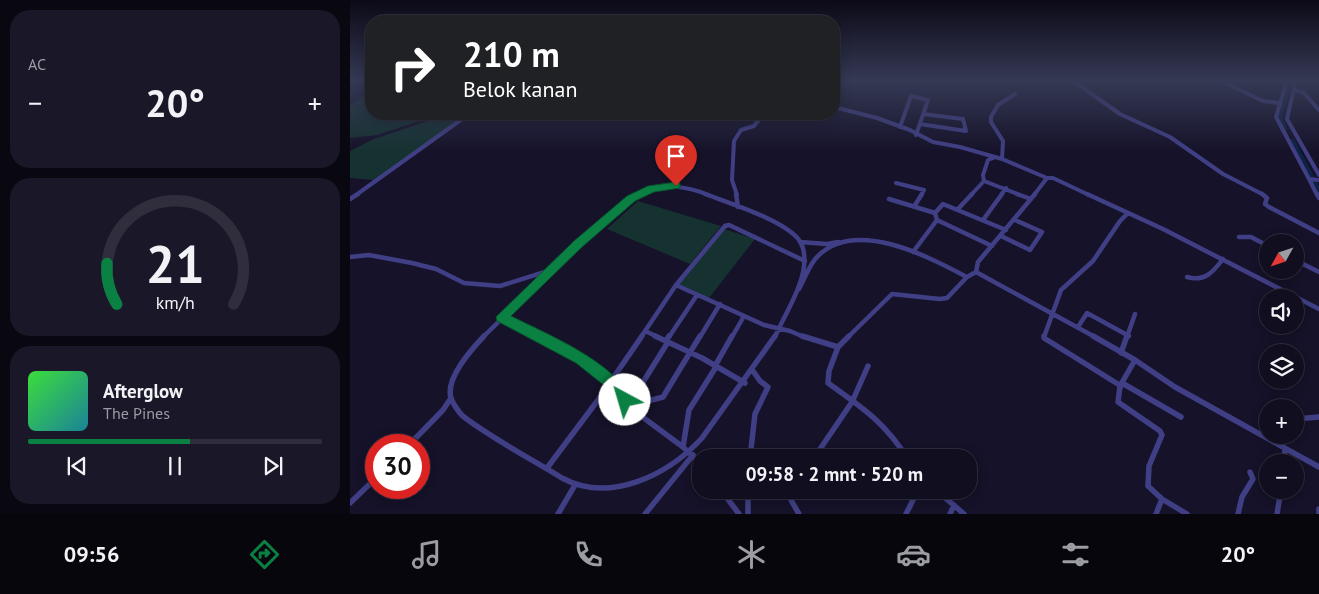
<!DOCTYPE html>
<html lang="id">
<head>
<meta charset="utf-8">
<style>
	:root { --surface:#100e1f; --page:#191728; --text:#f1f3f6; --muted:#9c9ca4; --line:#302e3d; --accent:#0b8043 }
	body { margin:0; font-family:"PT Sans",sans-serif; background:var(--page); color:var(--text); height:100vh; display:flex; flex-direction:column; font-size:19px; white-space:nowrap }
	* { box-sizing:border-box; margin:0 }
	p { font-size:16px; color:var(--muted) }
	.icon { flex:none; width:28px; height:28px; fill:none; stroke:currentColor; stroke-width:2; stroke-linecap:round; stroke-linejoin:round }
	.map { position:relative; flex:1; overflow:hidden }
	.side { display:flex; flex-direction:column; gap:10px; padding:10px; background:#090811; width:350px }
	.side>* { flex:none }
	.top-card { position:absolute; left:15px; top:15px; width:475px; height:105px; border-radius:20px; box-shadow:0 2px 12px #0003,0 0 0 1px var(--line); background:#202124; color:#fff; overflow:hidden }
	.needle { width:32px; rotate:230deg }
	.tools { position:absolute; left:909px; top:234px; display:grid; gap:10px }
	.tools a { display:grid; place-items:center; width:45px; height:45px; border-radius:50%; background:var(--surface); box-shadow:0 2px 12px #0003,0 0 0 1px var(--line); font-size:25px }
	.speed { position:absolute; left:15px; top:434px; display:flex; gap:10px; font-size:25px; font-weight:700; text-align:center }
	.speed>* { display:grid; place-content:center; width:65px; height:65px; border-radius:50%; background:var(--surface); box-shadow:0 2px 12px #0003,0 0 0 1px var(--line); line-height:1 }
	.speed .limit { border:8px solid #d22; background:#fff; color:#111 }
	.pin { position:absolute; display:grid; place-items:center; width:42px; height:42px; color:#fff; margin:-51px -21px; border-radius:50% 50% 50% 0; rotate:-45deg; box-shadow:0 0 5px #0007 }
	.pin .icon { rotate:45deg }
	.me { position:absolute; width:55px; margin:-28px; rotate:321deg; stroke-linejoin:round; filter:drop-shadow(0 0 4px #0008) }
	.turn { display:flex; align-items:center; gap:18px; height:105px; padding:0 15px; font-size:22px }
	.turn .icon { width:65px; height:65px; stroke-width:2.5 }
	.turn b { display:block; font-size:35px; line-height:42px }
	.big { font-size:38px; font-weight:700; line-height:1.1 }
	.side .widget { flex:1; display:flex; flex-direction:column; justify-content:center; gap:8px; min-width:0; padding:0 18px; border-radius:20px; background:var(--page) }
	.side .dial { align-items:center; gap:0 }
	.dial svg { height:130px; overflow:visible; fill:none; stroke:var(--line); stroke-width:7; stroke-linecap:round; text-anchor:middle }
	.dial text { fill:var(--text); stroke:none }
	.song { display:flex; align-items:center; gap:15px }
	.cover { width:60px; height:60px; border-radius:8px; background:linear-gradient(135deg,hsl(120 70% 55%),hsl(190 70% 35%)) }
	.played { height:5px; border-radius:2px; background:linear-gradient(90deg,var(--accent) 55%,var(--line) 55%) }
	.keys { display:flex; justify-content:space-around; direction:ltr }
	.heat { display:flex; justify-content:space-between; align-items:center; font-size:28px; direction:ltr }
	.trip { position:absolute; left:342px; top:449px; width:285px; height:50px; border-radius:20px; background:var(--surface); box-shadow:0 2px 12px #0003,0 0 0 1px var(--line); font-weight:700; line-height:50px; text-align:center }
	.tab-bar { display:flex; height:80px; justify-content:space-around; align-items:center; background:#06060c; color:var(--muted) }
	.tab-bar .icon { width:35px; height:35px }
	.tab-bar .selected { color:var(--accent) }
	.tab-bar b { font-size:22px; color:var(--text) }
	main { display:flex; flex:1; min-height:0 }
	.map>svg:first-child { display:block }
</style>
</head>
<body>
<main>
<section class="side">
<div class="widget"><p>AC</p>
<div class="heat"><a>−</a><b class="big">20°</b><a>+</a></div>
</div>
<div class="widget dial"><svg viewBox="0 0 100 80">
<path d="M14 69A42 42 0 1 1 86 69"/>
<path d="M14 69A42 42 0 0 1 8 44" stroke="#0b8043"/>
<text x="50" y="56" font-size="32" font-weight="700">21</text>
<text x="50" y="72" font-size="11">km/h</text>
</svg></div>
<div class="widget">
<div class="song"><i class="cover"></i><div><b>Afterglow</b><p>The Pines</p></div></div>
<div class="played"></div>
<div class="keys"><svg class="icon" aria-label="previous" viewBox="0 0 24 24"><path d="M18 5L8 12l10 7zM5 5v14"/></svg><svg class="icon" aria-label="pause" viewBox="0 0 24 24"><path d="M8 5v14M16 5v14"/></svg><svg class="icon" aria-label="next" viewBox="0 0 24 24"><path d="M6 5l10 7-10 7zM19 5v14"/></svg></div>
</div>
</section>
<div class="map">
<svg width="969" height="514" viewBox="0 0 969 514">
	<rect width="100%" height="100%" fill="#151229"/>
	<path fill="#153231" d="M21,92V114H115H90L27,135L0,138V105Z
		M112,117L24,180L0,178V151L24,139L84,119Z
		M288,201L371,226L340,264L257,229Z
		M374,229L405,239L359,298L329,284Z"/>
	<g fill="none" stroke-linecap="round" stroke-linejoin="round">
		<path fill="#0d2346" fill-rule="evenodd" d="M938,80H944L932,116L937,129L934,131C918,122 933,94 938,80Z
			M938,139H944L969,185V195L965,192L937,141Z"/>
		<path stroke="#403f85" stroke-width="4" d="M722,80L770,114L820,137L873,174L914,195
			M869,80L913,101L929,103
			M937,80L926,117L959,179
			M946,80L937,119L969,175
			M944,90L953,92L969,110
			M484,107L527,118L560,130L583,142L610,147L652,159L697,178H703L739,195
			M259,114L274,119
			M570,124L616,131L613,119L573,114
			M550,127L561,96L578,100L566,135
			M652,159L653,141L641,122V117L648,105L665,94
			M634,181L670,195
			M546,183L574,190L571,195
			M6,195L119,114
			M290,195C315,183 333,185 359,195
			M387,195L382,180L384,141L391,130L404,126L411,117L418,114
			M621,195L634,181L633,175L638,160L643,158
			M651,195L656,188
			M684,195L697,178
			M967,195L959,179L969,180"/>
		<path stroke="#403f85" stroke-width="4.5" d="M355,194C379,203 434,220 449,240C454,247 455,257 454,266C452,288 434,316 425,337
			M386,194L388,207
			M667,194L681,199
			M685,194L628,262L626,272L745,337
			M737,194L813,229L969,309
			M912,194L917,198L915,204L919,207L969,233
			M967,194L969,198
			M0,199L8,194
			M539,199L585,213
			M565,205L572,194
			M608,209L622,194
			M633,220L652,194
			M651,236L680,250L692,232L665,220
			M889,237H901L918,246
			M450,242L477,244L488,242
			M642,246L587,220L585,213L593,204L656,230
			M563,252L587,220
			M0,257L19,255L62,263L86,269L114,283L150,286L201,270
			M945,260L969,272
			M837,277C855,282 863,272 873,259
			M326,285L414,325L440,331L454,337
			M449,289C455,279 459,264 468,256C506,218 579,257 617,277L626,272
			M152,317L190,337
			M728,327L737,313L779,336
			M295,331L308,337
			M133,337L228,244L281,199L292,194
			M291,337L326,285L375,226L379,225L455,261
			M319,337L347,295
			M350,337L370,304
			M382,337L394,316
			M498,337L542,294L590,299L597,298L617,277
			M694,337L711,290L743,261L770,221L778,213
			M777,337L785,314"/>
		<path stroke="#403f85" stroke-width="5.5" d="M134,336C122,349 95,378 101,398C103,404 110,414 114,417C143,439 181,459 212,478C260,504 318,475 352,438L425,336
			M187,336L231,359L265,385L283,410L333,447L351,464
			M305,336L352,358L395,383
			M452,336L488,347L479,371L478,383C511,407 535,422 557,458
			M694,336V338L771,386
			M743,336L785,360L825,387L969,467
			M316,341L319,336
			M488,347L499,336
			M771,353L777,336
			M785,360L770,386L768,402L810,431L812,435L799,466L798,486L812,499L837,514
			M365,366L382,336
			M772,383L831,417
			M288,400L290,387L318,342
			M283,410L288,400H302L313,397L350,336
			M945,419L969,417
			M927,435L928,444
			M59,445L93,410L101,398
			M333,447L339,410L366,367
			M400,458L405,414L418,387L410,381L403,371
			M464,458L502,402L518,366
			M934,462L935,449
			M197,468L248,400L292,336
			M371,490L389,514
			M398,490V514
			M442,490L441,500L449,514
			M586,490L614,514
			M0,503L26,478
			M969,509V514
			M208,514L225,485
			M295,514L343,455
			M556,514L568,490
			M600,514L604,505
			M806,514L812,499
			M888,514L892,497L903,479L900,472
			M927,514L931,490"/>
	</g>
	<linearGradient id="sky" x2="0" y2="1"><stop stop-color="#0c0a17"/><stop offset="0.53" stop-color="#353954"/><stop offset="1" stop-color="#353954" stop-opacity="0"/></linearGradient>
	<rect width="969" height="152" fill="url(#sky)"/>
	<path fill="#0b8043" stroke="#07532c" d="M326,182L330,183V188L304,192L285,201L232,247L161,316C197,334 265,362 282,400L280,404L275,406L270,404L260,390L226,363L147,321L146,317L224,241L277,196L298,186Z"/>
</svg>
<div class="tools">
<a><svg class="needle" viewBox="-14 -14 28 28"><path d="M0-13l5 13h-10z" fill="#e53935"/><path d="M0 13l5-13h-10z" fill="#9c9ca4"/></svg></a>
<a><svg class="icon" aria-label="sound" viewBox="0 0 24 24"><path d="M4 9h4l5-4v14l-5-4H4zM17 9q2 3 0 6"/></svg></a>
<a><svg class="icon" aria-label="layers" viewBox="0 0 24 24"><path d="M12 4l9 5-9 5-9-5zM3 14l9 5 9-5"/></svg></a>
<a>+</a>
<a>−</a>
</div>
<div class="speed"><div class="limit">30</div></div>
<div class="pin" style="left:326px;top:186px;background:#d93025"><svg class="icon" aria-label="arrive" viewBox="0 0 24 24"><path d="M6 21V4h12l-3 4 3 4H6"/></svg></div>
<svg class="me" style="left:275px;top:400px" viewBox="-20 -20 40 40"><circle r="19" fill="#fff"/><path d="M0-13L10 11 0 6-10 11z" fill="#0b8043"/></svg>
<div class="trip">09:58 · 2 mnt · 520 m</div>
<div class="top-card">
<div class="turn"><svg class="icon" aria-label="right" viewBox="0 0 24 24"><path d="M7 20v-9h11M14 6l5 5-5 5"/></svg><div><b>210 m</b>Belok kanan</div></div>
</div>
</div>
</main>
<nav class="tab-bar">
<b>09:56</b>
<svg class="icon selected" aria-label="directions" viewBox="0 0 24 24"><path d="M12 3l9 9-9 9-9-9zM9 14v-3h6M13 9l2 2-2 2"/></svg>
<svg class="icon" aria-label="music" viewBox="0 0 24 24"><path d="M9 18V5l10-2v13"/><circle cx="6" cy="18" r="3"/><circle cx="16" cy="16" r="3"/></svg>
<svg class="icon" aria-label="phone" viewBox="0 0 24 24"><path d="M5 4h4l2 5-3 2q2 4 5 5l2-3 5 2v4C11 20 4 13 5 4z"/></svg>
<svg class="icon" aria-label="climate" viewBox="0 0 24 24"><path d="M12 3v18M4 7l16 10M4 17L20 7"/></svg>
<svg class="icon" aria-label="car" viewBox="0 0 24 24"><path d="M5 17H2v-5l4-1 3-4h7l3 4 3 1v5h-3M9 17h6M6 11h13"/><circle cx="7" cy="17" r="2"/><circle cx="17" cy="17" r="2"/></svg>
<svg class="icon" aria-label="filters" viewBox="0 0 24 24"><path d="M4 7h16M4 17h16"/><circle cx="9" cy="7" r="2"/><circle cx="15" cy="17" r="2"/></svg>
<b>20°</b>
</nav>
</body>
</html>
